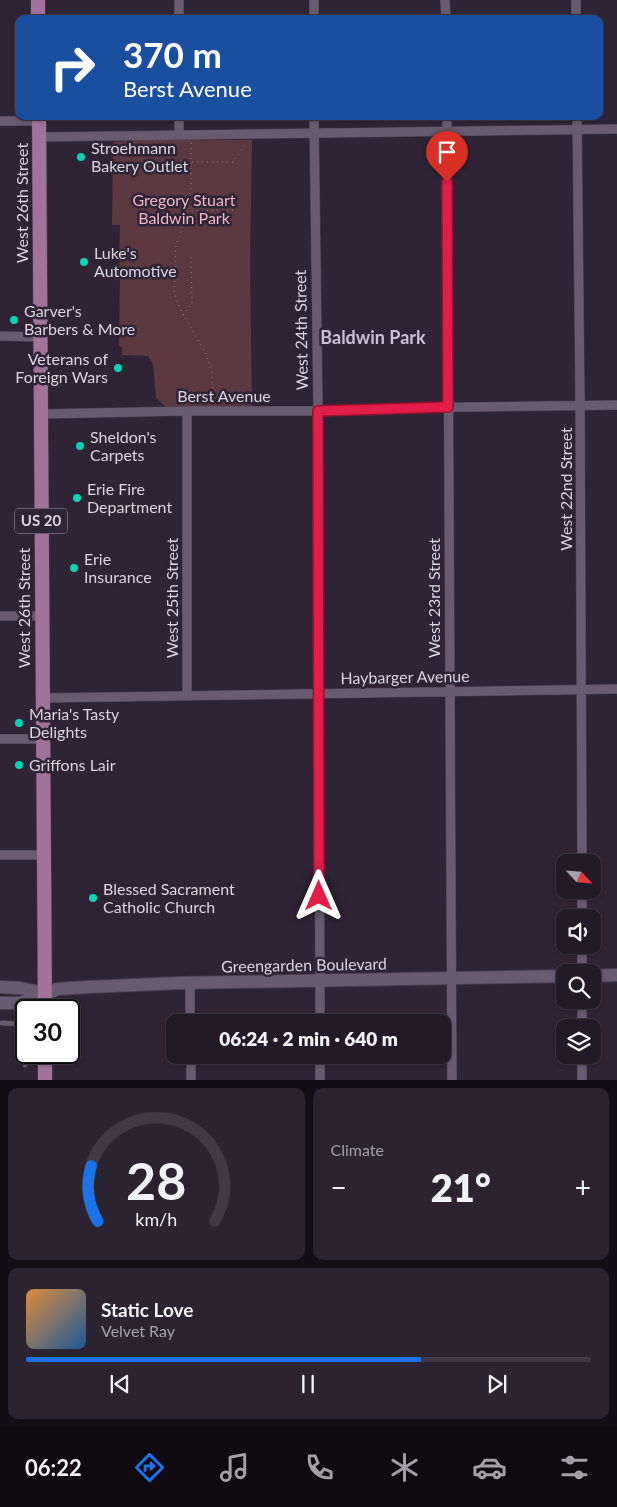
<!DOCTYPE html>
<html lang="en">
<head>
<meta charset="utf-8">
<style>
	:root { --surface:#231a28; --page:#2b2330; --text:#f1f3f6; --muted:#a3a1a8; --line:#403845; --accent:#1a73e8 }
	body { margin:0; font-family:Lato,sans-serif; background:var(--page); color:var(--text); height:100vh; display:flex; flex-direction:column; font-size:19px; white-space:nowrap }
	* { box-sizing:border-box; margin:0 }
	p { font-size:16px; color:var(--muted) }
	.icon { flex:none; width:28px; height:28px; fill:none; stroke:currentColor; stroke-width:2; stroke-linecap:round; stroke-linejoin:round }
	.map { position:relative; height:1080px; overflow:hidden }
	.side { display:flex; flex-direction:column; gap:8px; padding:8px; background:#130e16; flex:1 }
	.side>* { flex:none }
	.banner { position:absolute; left:15px; top:15px; width:588px; height:105px; border-radius:10px; box-shadow:0 1px 4px #0004,0 0 0 1px var(--line); background:#1a4fa0; color:#fff; overflow:hidden }
	.needle { width:32px; rotate:116deg }
	.controls { position:absolute; left:556px; top:854px; display:grid; gap:10px }
	.controls a { display:grid; place-items:center; width:45px; height:45px; border-radius:10px; background:var(--surface); box-shadow:0 1px 4px #0004,0 0 0 1px var(--line); font-size:25px }
	.speed { position:absolute; left:15px; top:999px; display:flex; gap:10px; font-size:25px; font-weight:700; text-align:center }
	.speed>* { display:grid; place-content:center; width:65px; height:65px; border-radius:50%; background:var(--surface); box-shadow:0 1px 4px #0004,0 0 0 1px var(--line); line-height:1 }
	.speed .limit { border:2px solid #111; border-radius:8px; background:#fff; color:#111 }
	.pin { position:absolute; display:grid; place-items:center; width:42px; height:42px; color:#fff; margin:-51px -21px; border-radius:50% 50% 50% 0; rotate:-45deg; box-shadow:0 0 5px #0007 }
	.pin .icon { rotate:45deg }
	.me { position:absolute; width:55px; margin:-28px; rotate:0deg; stroke-linejoin:round; filter:drop-shadow(0 0 4px #0008) }
	.turn { display:flex; align-items:center; gap:18px; height:105px; padding:0 25px; font-size:22px }
	.turn .icon { width:65px; height:65px; stroke-width:2.5 }
	.turn b { display:block; font-size:35px; line-height:42px }
	.big { font-size:38px; font-weight:800; line-height:1.1 }
	.side .card { flex:1; display:flex; flex-direction:column; justify-content:center; gap:8px; min-width:0; padding:0 18px; border-radius:10px; background:var(--page) }
	.side .dial { align-items:center; gap:0 }
	.dial svg { height:130px; overflow:visible; fill:none; stroke:var(--line); stroke-width:7; stroke-linecap:round; text-anchor:middle }
	.dial text { fill:var(--text); stroke:none }
	.song { display:flex; align-items:center; gap:15px }
	.cover { width:60px; height:60px; border-radius:8px; background:linear-gradient(135deg,hsl(30 70% 55%),hsl(210 70% 35%)) }
	.played { height:5px; border-radius:2px; background:linear-gradient(90deg,var(--accent) 70%,var(--line) 70%) }
	.keys { display:flex; justify-content:space-around; direction:ltr }
	.heat { display:flex; justify-content:space-between; align-items:center; font-size:28px; direction:ltr }
	.side .tiles { flex:1; display:grid; gap:8px; grid-template-columns:1fr 1fr }
	.card:last-child { grid-column:span 2 }
	.trip { position:absolute; left:166px; top:1014px; width:285px; height:50px; border-radius:10px; background:var(--surface); box-shadow:0 1px 4px #0004,0 0 0 1px var(--line); font-weight:800; line-height:50px; text-align:center }
	.tabs { display:flex; height:80px; justify-content:space-around; align-items:center; background:#0e0a10; color:var(--muted) }
	.tabs .icon { width:35px; height:35px }
	.tabs .selected { color:var(--accent) }
	.tabs b { font-size:22px; color:var(--text) }
	.map>svg:first-child { display:block }
</style>
</head>
<body>
<div class="map">
<svg width="617" height="1080" viewBox="0 0 617 1080">
	<rect width="100%" height="100%" fill="#2f2336"/>
	<path fill="#5c3840" d="M140,140H252L250,263L252,406L166,407L156,398L153,364L148,356L122,355V347L119,346L120,271H119L120,225H112L113,142Z"/>
	<g fill="none" stroke-linecap="round" stroke-linejoin="round">
		<g stroke="#4a4051" stroke-width="5.5">
			<path id="lane" d="M2,1023L20,1024C30,1033 25,1053 25,1065"/>
		</g>
		<g stroke="#4a4051" stroke-width="10">
			<path id="street" d="M179,0V19
				M445,0L446,19
				M576,0V19
				M314,19V0
				M179,116V135
				M314,116L318,411L320,1022
				M447,116L452,1080
				M577,116L580,398L582,862
				M0,121H39
				M39,137L617,129
				M0,336L40,337
				M187,411V696
				M41,414L187,411H318L393,408L617,405
				M0,616H42
				M43,698L617,689
				M0,739H43
				M0,855H44
				M582,890V918
				M582,945V972
				M190,983V1022
				M582,1000V1028
				M191,1055V1080
				M320,1055V1080
				M582,1055V1080"/>
		</g>
		<g stroke="#4a4051" stroke-width="14">
			<path id="secondary" d="M592,976L617,975
				M0,987L20,988L44,993
				M0,1003H20L58,989L88,987L180,983L565,976"/>
		</g>
		<g stroke="#4a4051" stroke-width="15">
			<path id="primary" d="M38,0V19
				M39,116L45,1010
				M45,1052V1080"/>
		</g>
		<path stroke="#877e8e" stroke-width="1" stroke-dasharray="1 4" stroke-linecap="butt" d="M191,143V188L187,212L176,246L174,291L179,307L206,354L212,373L213,403
			M192,162H233L246,143
			M187,211L233,210
			M183,315L192,303L191,256"/>
		<use href="#lane" stroke="#685b71" stroke-width="4.5"/>
		<use href="#street" stroke="#685b71" stroke-width="9"/>
		<use href="#secondary" stroke="#685b71" stroke-width="12"/>
		<use href="#primary" stroke="#a3729a" stroke-width="14"/>
	</g>
	<g fill="none" stroke-linecap="round" stroke-linejoin="round">
		<g stroke="#92132f" stroke-width="12">
			<path id="route" d="M319,896L318,411L448,407L447,182"/>
		</g>
		<use href="#route" stroke="#e11d48" stroke-width="9"/>
	</g>
	<g fill="#02d5b6" stroke="#2f2336" stroke-width="2">
		<circle cx="81" cy="157" r="5"/>
		<circle cx="84" cy="262" r="5"/>
		<circle cx="14" cy="320" r="5"/>
		<circle cx="118" cy="368" r="5"/>
		<circle cx="80" cy="446" r="5"/>
		<circle cx="77" cy="498" r="5"/>
		<circle cx="74" cy="568" r="5"/>
		<circle cx="19" cy="723" r="5"/>
		<circle cx="19" cy="765" r="5"/>
		<circle cx="93" cy="898" r="5"/>
	</g>
	<g text-anchor="middle" stroke-width="5" stroke-linejoin="round" paint-order="stroke">
		<rect fill="#2f2336" stroke="#a79fae" stroke-width="1" x="15" y="508.5" width="52" height="25" rx="4"/>
		<g font-size="15" font-weight="bold" fill="#dbd4e1">
			<text x="41" y="526">US 20</text>
		</g>
		<g font-size="16" fill="#dbd4e1" stroke="#2f2336" text-anchor="start">
			<text x="91" y="154">Stroehmann<tspan x="91" dy="18">Bakery Outlet</tspan></text>
			<text x="94" y="259">Luke's<tspan x="94" dy="18">Automotive</tspan></text>
			<text x="24" y="317">Garver's<tspan x="24" dy="18">Barbers &amp; More</tspan></text>
			<text x="108" y="365" text-anchor="end">Veterans of<tspan x="108" dy="18">Foreign Wars</tspan></text>
			<text x="90" y="443">Sheldon's<tspan x="90" dy="18">Carpets</tspan></text>
			<text x="87" y="495">Erie Fire<tspan x="87" dy="18">Department</tspan></text>
			<text x="84" y="565">Erie<tspan x="84" dy="18">Insurance</tspan></text>
			<text x="29" y="720">Maria's Tasty<tspan x="29" dy="18">Delights</tspan></text>
			<text x="29" y="771">Griffons Lair</text>
			<text x="103" y="895">Blessed Sacrament<tspan x="103" dy="18">Catholic Church</tspan></text>
		</g>
		<g font-size="16" fill="#f3b7c4" stroke="#2f2336">
			<text x="184" y="206">Gregory Stuart<tspan x="184" dy="18">Baldwin Park</tspan></text>
		</g>
		<g font-size="16" fill="#dbd4e1" stroke="#2f2336">
			<text transform="translate(22 203) rotate(-90)" y="6">West 26th Street</text>
			<text transform="translate(301 330) rotate(-91)" y="6">West 24th Street</text>
			<text x="224" y="402">Berst Avenue</text>
			<text transform="translate(566 489) rotate(-90)" y="6">West 22nd Street</text>
			<text transform="translate(172 598) rotate(-90)" y="6">West 25th Street</text>
			<text transform="translate(434 598) rotate(-90)" y="6">West 23rd Street</text>
			<text transform="translate(24 608) rotate(-90)" y="6">West 26th Street</text>
			<text transform="translate(405 677) rotate(-1)" y="6">Haybarger Avenue</text>
			<text transform="translate(304 965) rotate(-1)" y="6">Greengarden Boulevard</text>
		</g>
		<g font-size="18" font-weight="bold" fill="#ccbed7" stroke="#2f2336">
			<text x="373" y="344">Baldwin Park</text>
		</g>
	</g>
</svg>
<div class="controls">
<a><svg class="needle" viewBox="-14 -14 28 28"><path d="M0-13l5 13h-10z" fill="#e53935"/><path d="M0 13l5-13h-10z" fill="#a3a1a8"/></svg></a>
<a><svg class="icon" aria-label="sound" viewBox="0 0 24 24"><path d="M4 9h4l5-4v14l-5-4H4zM17 9q2 3 0 6"/></svg></a>
<a><svg class="icon" aria-label="search" viewBox="0 0 24 24"><circle cx="10" cy="10" r="6"/><path d="M15 15l6 6"/></svg></a>
<a><svg class="icon" aria-label="layers" viewBox="0 0 24 24"><path d="M12 4l9 5-9 5-9-5zM3 14l9 5 9-5"/></svg></a>
</div>
<div class="speed"><div class="limit">30</div></div>
<div class="pin" style="left:447px;top:182px;background:#d93025"><svg class="icon" aria-label="arrive" viewBox="0 0 24 24"><path d="M6 21V4h12l-3 4 3 4H6"/></svg></div>
<svg class="me" style="left:319px;top:896px" viewBox="-20 -20 40 40"><path d="M0-17L14 15 0 8-14 15z" fill="#e11d48" stroke="#fff" stroke-width="4"/></svg>
<div class="trip">06:24 · 2 min · 640 m</div>
<div class="banner">
<div class="turn"><svg class="icon" aria-label="right" viewBox="0 0 24 24"><path d="M7 20v-9h11M14 6l5 5-5 5"/></svg><div><b>370 m</b>Berst Avenue</div></div>
</div>
</div>
<section class="side">
<div class="tiles">
<div class="card dial"><svg viewBox="0 0 100 80">
<path d="M14 69A42 42 0 1 1 86 69"/>
<path d="M14 69A42 42 0 0 1 10 35" stroke="#1a73e8"/>
<text x="50" y="56" font-size="32" font-weight="700">28</text>
<text x="50" y="72" font-size="11">km/h</text>
</svg></div>
<div class="card"><p>Climate</p>
<div class="heat"><a>−</a><b class="big">21°</b><a>+</a></div>
</div>
<div class="card">
<div class="song"><i class="cover"></i><div><b>Static Love</b><p>Velvet Ray</p></div></div>
<div class="played"></div>
<div class="keys"><svg class="icon" aria-label="previous" viewBox="0 0 24 24"><path d="M18 5L8 12l10 7zM5 5v14"/></svg><svg class="icon" aria-label="pause" viewBox="0 0 24 24"><path d="M8 5v14M16 5v14"/></svg><svg class="icon" aria-label="next" viewBox="0 0 24 24"><path d="M6 5l10 7-10 7zM19 5v14"/></svg></div>
</div>
</div>
</section>
<nav class="tabs">
<b>06:22</b>
<svg class="icon selected" aria-label="directions" viewBox="0 0 24 24"><path d="M12 3l9 9-9 9-9-9zM9 14v-3h6M13 9l2 2-2 2"/></svg>
<svg class="icon" aria-label="music" viewBox="0 0 24 24"><path d="M9 18V5l10-2v13"/><circle cx="6" cy="18" r="3"/><circle cx="16" cy="16" r="3"/></svg>
<svg class="icon" aria-label="phone" viewBox="0 0 24 24"><path d="M5 4h4l2 5-3 2q2 4 5 5l2-3 5 2v4C11 20 4 13 5 4z"/></svg>
<svg class="icon" aria-label="climate" viewBox="0 0 24 24"><path d="M12 3v18M4 7l16 10M4 17L20 7"/></svg>
<svg class="icon" aria-label="car" viewBox="0 0 24 24"><path d="M5 17H2v-5l4-1 3-4h7l3 4 3 1v5h-3M9 17h6M6 11h13"/><circle cx="7" cy="17" r="2"/><circle cx="17" cy="17" r="2"/></svg>
<svg class="icon" aria-label="filters" viewBox="0 0 24 24"><path d="M4 7h16M4 17h16"/><circle cx="9" cy="7" r="2"/><circle cx="15" cy="17" r="2"/></svg>
</nav>
</body>
</html>
